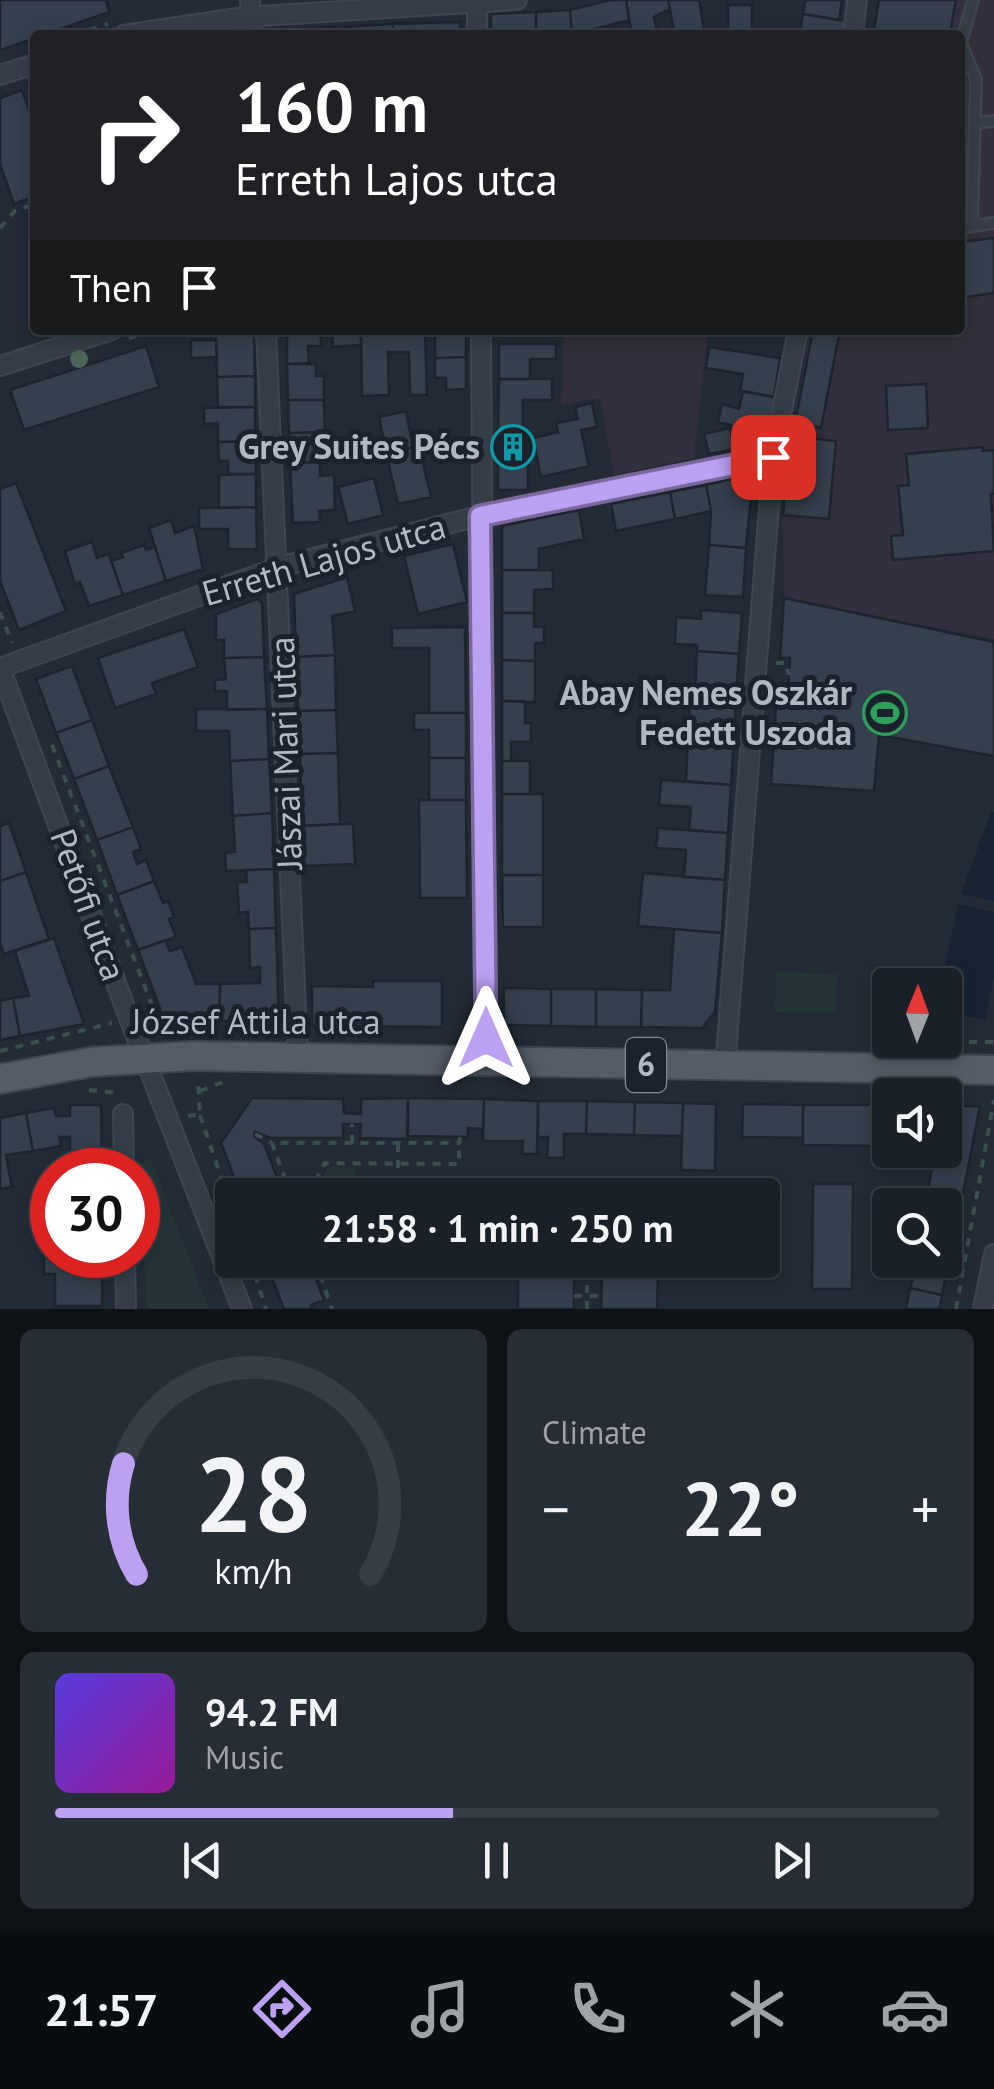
<!DOCTYPE html>
<html lang="en">
<head>
<meta charset="utf-8">
<style>
	:root { --surface:#1a2028; --page:#272d34; --text:#f1f3f6; --muted:#9fa3a8; --line:#383e45; --accent:#bca0f2 }
	body { margin:0; font-family:"PT Sans",sans-serif; background:var(--page); color:var(--text); height:100vh; display:flex; flex-direction:column; font-size:38px; white-space:nowrap }
	* { box-sizing:border-box; margin:0 }
	p { font-size:32px; color:var(--muted) }
	.icon { flex:none; width:55px; height:55px; fill:none; stroke:currentColor; stroke-width:2; stroke-linecap:round; stroke-linejoin:round }
	.map { position:relative; height:1309px; overflow:hidden }
	.panel { display:flex; flex-direction:column; gap:20px; padding:20px; background:#0e1216; flex:1 }
	.panel>* { flex:none }
	.hud { position:absolute; left:30px; top:30px; width:935px; height:305px; border-radius:10px; box-shadow:0 5px 15px #0003,0 0 0 2px var(--line); background:#202124; color:#fff; overflow:hidden }
	.needle { width:65px; rotate:1deg }
	.controls { position:absolute; left:872px; top:968px; display:grid; gap:20px }
	.controls a { display:grid; place-items:center; width:90px; height:90px; border-radius:10px; background:var(--surface); box-shadow:0 5px 15px #0003,0 0 0 2px var(--line); font-size:50px }
	.speed { position:absolute; left:30px; top:1148px; display:flex; gap:20px; font-size:50px; font-weight:700; text-align:center }
	.speed>* { display:grid; place-content:center; width:130px; height:130px; border-radius:50%; background:var(--surface); box-shadow:0 5px 15px #0003,0 0 0 2px var(--line); line-height:1 }
	.speed .limit { border:15px solid #d22; background:#fff; color:#111 }
	.pin { position:absolute; display:grid; place-items:center; width:85px; height:85px; color:#fff; margin:-42px; border-radius:20px; box-shadow:0 5px 15px #0006 }
	.me { position:absolute; width:110px; margin:-55px; rotate:0deg; stroke-linejoin:round; filter:drop-shadow(0 0 8px #0008) }
	.turn { display:flex; align-items:center; gap:35px; height:210px; padding:0 40px; font-size:45px }
	.turn .icon { width:130px; height:130px; stroke-width:2.5 }
	.turn b { display:block; font-size:70px; line-height:85px }
	.then { display:flex; align-items:center; height:95px; padding:0 40px; background:#0003; gap:20px; font-size:38px }
	.big { font-size:75px; font-weight:600; line-height:1.1 }
	.panel .widget { flex:1; display:flex; flex-direction:column; justify-content:center; gap:15px; min-width:0; padding:0 35px; border-radius:15px; background:var(--page) }
	.panel .dial { align-items:center; gap:0 }
	.dial svg { height:260px; overflow:visible; fill:none; stroke:var(--line); stroke-width:7; stroke-linecap:round; text-anchor:middle }
	.dial text { fill:var(--text); stroke:none }
	.song { display:flex; align-items:center; gap:30px }
	.cover { width:120px; height:120px; border-radius:15px; background:linear-gradient(135deg,hsl(250 70% 55%),hsl(300 70% 35%)) }
	.played { height:10px; border-radius:5px; background:linear-gradient(90deg,var(--accent) 45%,var(--line) 45%) }
	.keys { display:flex; justify-content:space-around; direction:ltr }
	.heat { display:flex; justify-content:space-between; align-items:center; font-size:55px; direction:ltr }
	.panel .tiles { flex:1; display:grid; gap:20px; grid-template-columns:1fr 1fr }
	.widget:last-child { grid-column:span 2 }
	.trip { position:absolute; left:215px; top:1178px; width:565px; height:100px; border-radius:10px; background:var(--surface); box-shadow:0 5px 15px #0003,0 0 0 2px var(--line); font-weight:600; line-height:100px; text-align:center }
	.dock { display:flex; height:160px; justify-content:space-around; align-items:center; background:#0a0d10; color:var(--muted) }
	.dock .icon { width:70px; height:70px }
	.dock .selected { color:var(--accent) }
	.dock b { font-size:45px; color:var(--text) }
	.map>svg:first-child { display:block }
</style>
</head>
<body>
<div class="map">
<svg width="994" height="1309" viewBox="0 0 994 1309">
	<rect width="100%" height="100%" fill="#232b36"/>
	<path fill="#32303c" d="M879,0H994V639L784,598L783,515L791,436L810,330H960V35H873Z
		M564,330H708L694,458L614,475L600,398L561,405Z"/>
	<path fill="#253537" d="M776,972L837,974L836,1013L775,1012Z
		M151,1159L209,1309H147L138,1164Z
		M328,1167L355,1168V1195H314Z"/>
	<path fill="#172333" d="M991,812H994V901L961,894Z
		M958,904L994,912V978L985,1020L945,1012V985H941Z"/>
	<path fill="#353f4d" stroke="#1d242e" stroke-width="2.5" d="M4,0H106L109,12L44,35H35V38L0,50V1Z
		M610,0H626L629,20L572,35L570,10Z
		M626,0H668L670,9L654,17L658,35H632Z
		M668,0H699L705,35H675Z
		M805,0H842L839,20L803,14Z
		M879,0H956L950,34L934,31L933,35H873Z
		M728,5H752V35H728Z
		M570,10L572,35H536V12Z
		M536,12V35H491V14Z
		M803,14L848,21L846,35H816L800,31Z
		M460,22V35H393V24Z
		M393,24V35H345L344,27Z
		M335,27L336,35H276L281,30Z
		M22,90L35,126V196L14,204L0,164V98Z
		M994,238V293L960,298V242Z
		M287,330H321V346H308L309,363L287,364Z
		M332,330H361V345L333,347Z
		M361,330H425L427,395H410L409,352H388L389,395L362,396Z
		M435,330H466V357L435,358Z
		M813,330H840L821,428L795,423Z
		M216,335H254L255,376L217,377Z
		M191,340H216L217,357L191,358Z
		M499,344H556V359H530V379H499Z
		M146,346L159,387L24,430L10,390Z
		M709,347L780,358L774,397L740,391L743,374L706,368Z
		M466,357V389L446,390V378H435V358Z
		M287,364H316V376H324V400H288Z
		M255,376V407H218L217,377Z
		M499,379H552V400H523V431H498Z
		M926,384L928,428L888,430L886,386Z
		M743,391L776,397L765,442L735,449L731,425L718,422L722,404L739,409Z
		M288,400H324L325,432L289,433Z
		M592,403L597,427L581,430L589,466L541,477L533,438L558,432L556,423L578,419L575,407Z
		M255,407V441L218,442V423L204,424V408Z
		M406,411L413,447L386,453L379,417Z
		M730,428L735,449L709,454L704,434Z
		M498,431H528V490H498Z
		M325,432V462L290,463L289,433Z
		M791,436L836,441L829,519L783,515Z
		M255,441L256,474H228V461H219L218,442Z
		M413,447L416,460L422,459L431,497L398,504L386,453Z
		M983,447V451L994,450V494H991L994,551L893,560L891,536L903,535L898,486L909,485L906,454Z
		M320,462V476L334,475L335,510L319,511L320,522L293,523L290,463Z
		M256,474V507L219,508V475Z
		M753,474L746,548L709,545L711,511L706,485Z
		M374,478L383,515L348,524L338,487Z
		M16,483L66,611L19,630L0,581V489Z
		M706,485L711,511L675,519L670,492Z
		M670,492L675,519L616,531L611,504Z
		M256,507L257,549H228V529H199V508Z
		M579,510L584,539L539,549V570H502V526Z
		M171,520L175,533L194,526L203,569L166,581L149,528Z
		M92,542L97,558L109,554L123,595L89,606L80,582L75,584L65,551Z
		M453,544L467,602L418,614L404,556Z
		M144,545L146,550L155,547L166,581L123,595L111,561L123,557L121,553Z
		M709,545L746,548L743,597L705,595Z
		M502,570H553V589L534,590V613H502Z
		M347,577L355,611L332,616L335,655L296,657L294,594Z
		M784,598L994,642V756L879,735L874,791L771,784L777,690L788,691L790,658H780Z
		M257,599L262,603L264,657L224,658V640H216V614Z
		M701,610L742,613L739,654L697,651V645L675,644L676,617L701,619Z
		M502,613H534V627H544V643H535V661L502,660Z
		M465,627L466,713H429V648H392V628Z
		M184,629L198,667L152,683L156,694L115,708L98,658Z
		M697,651L739,654L736,697L695,695Z
		M335,655L336,710L298,711L296,657Z
		M264,657L267,709L227,710V691H215V680L226,679L224,658Z
		M502,660L535,661V702L502,701Z
		M72,666L92,720L56,733L36,679Z
		M703,695L736,697L734,737L700,735L701,725H689L690,704H703Z
		M502,701H525V723H531V742H511V761H502Z
		M196,709H267L269,759L230,761L229,731H196Z
		M336,710L338,753L300,754L298,711Z
		M414,713H466V758H429V730H414Z
		M92,720L109,766L74,779L56,733Z
		M688,734L734,737L731,785L686,781Z
		M338,753L340,824L302,826L300,754Z
		M429,758H466V800H429Z
		M269,759L272,813L233,816L230,761Z
		M502,761H530V794H502Z
		M109,766L133,827L97,840L74,779Z
		M661,780L731,785L728,833L689,830L691,807L659,805Z
		M502,794H543V875H502Z
		M419,800H466L467,898H420Z
		M272,813L274,869L226,871L225,853L235,852L233,816Z
		M9,823L26,872L0,881V826Z
		M340,824H353L355,864L304,866L302,826Z
		M133,827L141,849L133,852L137,864L146,860L154,881L117,895L97,840Z
		M658,828L728,833L725,880L684,877L686,850L656,848Z
		M274,869L276,928L249,929L248,912L239,913L237,882H247L246,870Z
		M26,872L49,939L4,954L0,943V881Z
		M643,873L725,880L722,933L638,926Z
		M502,875H543V927H503Z
		M154,881L163,903L168,901L174,917L169,919L176,937L138,950L117,895Z
		M276,928L279,1022L219,1021L220,984L260,983V967L250,968L249,929Z
		M674,929L722,933L715,1012L702,1028L641,1027L642,990H670Z
		M54,938L84,1024L20,1036L13,998L29,996L15,951Z
		M165,940L170,951L182,947L196,984H220L219,1021H174L162,1014L138,950Z
		M373,981H442V1027L312,1026V986L373,987Z
		M504,988L551,989V1026L504,1025Z
		M551,989H596V1027L551,1026Z
		M596,989L642,990L641,1027H596Z
		M13,998L20,1036L0,1040V1001Z
		M252,1098L343,1099L344,1113L361,1114V1099L408,1098V1139L360,1138L361,1124H343V1138H270L255,1132L254,1136L264,1144L284,1195H241L221,1143Z
		M408,1098L484,1099L483,1129L468,1128V1137L407,1136Z
		M484,1099L538,1101L537,1154H522L523,1141H483Z
		M538,1101H587L586,1134H564V1158H547L548,1137H538Z
		M587,1101L635,1102L634,1135L586,1134Z
		M635,1102L683,1103L682,1136L634,1135Z
		M683,1103L716,1104L715,1171L681,1170Z
		M743,1104L803,1105V1138L742,1137Z
		M70,1105H101L102,1170H70V1137H59L61,1146L33,1151L26,1113L54,1108L56,1116H70Z
		M803,1105H880V1146L803,1145Z
		M880,1105H890V1139H880Z
		M945,1106H980L962,1198L928,1190L935,1150H945Z
		M26,1113L33,1151L6,1155L12,1187L0,1189V1118Z
		M813,1184H853L852,1289H812Z
		M928,1190L962,1198L953,1242L945,1240V1205H925Z
		M945,1240L953,1242L942,1295L910,1288L918,1260H945Z
		M44,1254L67,1255V1258H102V1306H55V1274H44Z
		M265,1260H309L324,1300L311,1305L312,1309H284Z
		M723,1260H758V1269H723Z
		M518,1273H574V1309H518Z
		M602,1273L658,1274L657,1309H601Z
		M910,1288L942,1295L939,1309H906Z"/>
	<g fill="none" stroke-linecap="round" stroke-linejoin="round">
		<g stroke="#3f4650" stroke-width="14">
			<path id="lane" d="M975,123L994,121
				M972,227L976,79L961,43L973,0
				M960,228L994,223"/>
		</g>
		<g stroke="#3f4650" stroke-width="22">
			<path id="street" d="M250,0L252,35
				M477,4V35
				M124,35L244,17L517,0
				M853,35L857,0
				M0,75L35,64
				M266,330L298,1057
				M481,330L486,1060
				M0,366L112,330
				M0,667L129,1018L242,1309
				M0,668L279,567L471,518L773,457
				M725,1067L773,457L798,330
				M123,1114L124,1170
				M125,1255L126,1309
				M983,1309L994,1254"/>
		</g>
		<g stroke="#3f4650" stroke-width="32">
			<path id="primary" d="M0,1079L91,1062L192,1056L994,1070"/>
		</g>
		<path stroke="#3d4e50" stroke-width="4" stroke-dasharray="8 8" stroke-linecap="butt" d="M74,35L108,24
			M0,228L15,211L35,204
			M31,302L35,318
			M129,338L154,330
			M0,612L12,643
			M776,663H786L789,675
			M52,745L156,1016
			M150,1016H156L176,1031
			M969,1042H994
			M0,1051L112,1023
			M89,1090L119,1093
			M200,1091L223,1082
			M200,1115L232,1210
			M188,1116L200,1114L198,1080
			M255,1134L272,1143
			M352,1143V1124
			M398,1144V1189
			M291,1195L272,1143H459L460,1137
			M308,1195L325,1163L459,1164V1143
			M250,1260L266,1309
			M315,1260L332,1309
			M574,1296H601
			M587,1309V1260
			M956,1309L994,1100"/>
		<use href="#lane" stroke="#363d47" stroke-width="9"/>
		<use href="#street" stroke="#363d47" stroke-width="18"/>
		<use href="#primary" stroke="#545c67" stroke-width="28"/>
	</g>
	<circle fill="#4a6458" cx="79" cy="359" r="9"/>
	<g fill="none" stroke-linecap="round" stroke-linejoin="round">
		<g stroke="#7a689d" stroke-width="25">
			<path id="route" d="M486,1038L480,516L773,457"/>
		</g>
		<use href="#route" stroke="#bca0f2" stroke-width="18"/>
	</g>
	<defs>
		<g id="building-ring" transform="scale(2.25)"><circle r="9.5" fill="#1c222c" stroke="#0f9aa8" stroke-width="1.5"/><path d="M-4-6H4V6H1V3H-1V6H-4ZM-2.5-4.3h1.7v1.8h-1.7ZM.8-4.3h1.7v1.8H.8ZM-2.5-1h1.7V.8h-1.7ZM.8-1h1.7V.8H.8Z" fill="#0f9aa8"/></g>
		<g id="stadium-ring" transform="scale(2.25)"><circle r="9.5" fill="#1c222c" stroke="#2e9e5b" stroke-width="1.5"/><path d="M0-5a6.5 5 0 1 0 0 10a6.5 5 0 1 0 0-10ZM-3.5-1.8h7v3.6h-7Z" fill="#2e9e5b"/></g>
	</defs>
	<g fill-rule="evenodd">
		<use href="#building-ring" x="513" y="447"/>
		<use href="#stadium-ring" x="885" y="713"/>
	</g>
	<g text-anchor="middle" stroke-width="10" stroke-linejoin="round" paint-order="stroke">
		<rect fill="#1c222c" stroke="#848b96" stroke-width="2.5" x="626" y="1038" width="40" height="54" rx="8"/>
		<g font-size="32" font-weight="bold" fill="#b1b8c3">
			<text x="646" y="1076">6</text>
		</g>
		<g font-size="35" font-weight="bold" fill="#b1b8c3" stroke="#1c222c" text-anchor="end">
			<text x="480" y="459">Grey Suites Pécs</text>
			<text x="852" y="705">Abay Nemes Oszkár<tspan x="852" dy="40">Fedett Uszoda</tspan></text>
		</g>
		<g font-size="35" fill="#b1b8c3" stroke="#1c222c">
			<text transform="translate(324 560) rotate(-16)" y="12">Erreth Lajos utca</text>
			<text transform="translate(286 753) rotate(-92)" y="12">Jászai Mari utca</text>
			<text transform="translate(88 905) rotate(70)" y="12">Petőfi utca</text>
			<text x="256" y="1034">József Attila utca</text>
		</g>
	</g>
</svg>
<div class="controls">
<a><svg class="needle" viewBox="-14 -14 28 28"><path d="M0-13l5 13h-10z" fill="#e53935"/><path d="M0 13l5-13h-10z" fill="#9fa3a8"/></svg></a>
<a><svg class="icon" aria-label="sound" viewBox="0 0 24 24"><path d="M4 9h4l5-4v14l-5-4H4zM17 9q2 3 0 6"/></svg></a>
<a><svg class="icon" aria-label="search" viewBox="0 0 24 24"><circle cx="10" cy="10" r="6"/><path d="M15 15l6 6"/></svg></a>
</div>
<div class="speed"><div class="limit">30</div></div>
<div class="pin" style="left:773px;top:457px;background:#d93025"><svg class="icon" aria-label="arrive" viewBox="0 0 24 24"><path d="M6 21V4h12l-3 4 3 4H6"/></svg></div>
<svg class="me" style="left:486px;top:1038px" viewBox="-20 -20 40 40"><path d="M0-17L14 15 0 8-14 15z" fill="#bca0f2" stroke="#fff" stroke-width="4"/></svg>
<div class="trip">21:58 · 1 min · 250 m</div>
<div class="hud">
<div class="turn"><svg class="icon" aria-label="right" viewBox="0 0 24 24"><path d="M7 20v-9h11M14 6l5 5-5 5"/></svg><div><b>160 m</b>Erreth Lajos utca</div></div>
<div class="then">Then<svg class="icon" aria-label="arrive" viewBox="0 0 24 24"><path d="M6 21V4h12l-3 4 3 4H6"/></svg></div>
</div>
</div>
<section class="panel">
<div class="tiles">
<div class="widget dial"><svg viewBox="0 0 100 80">
<path d="M14 69A42 42 0 1 1 86 69"/>
<path d="M14 69A42 42 0 0 1 10 35" stroke="#bca0f2"/>
<text x="50" y="56" font-size="32" font-weight="700">28</text>
<text x="50" y="72" font-size="11">km/h</text>
</svg></div>
<div class="widget"><p>Climate</p>
<div class="heat"><a>−</a><b class="big">22°</b><a>+</a></div>
</div>
<div class="widget">
<div class="song"><i class="cover"></i><div><b>94.2 FM</b><p>Music</p></div></div>
<div class="played"></div>
<div class="keys"><svg class="icon" aria-label="previous" viewBox="0 0 24 24"><path d="M18 5L8 12l10 7zM5 5v14"/></svg><svg class="icon" aria-label="pause" viewBox="0 0 24 24"><path d="M8 5v14M16 5v14"/></svg><svg class="icon" aria-label="next" viewBox="0 0 24 24"><path d="M6 5l10 7-10 7zM19 5v14"/></svg></div>
</div>
</div>
</section>
<nav class="dock">
<b>21:57</b>
<svg class="icon selected" aria-label="directions" viewBox="0 0 24 24"><path d="M12 3l9 9-9 9-9-9zM9 14v-3h6M13 9l2 2-2 2"/></svg>
<svg class="icon" aria-label="music" viewBox="0 0 24 24"><path d="M9 18V5l10-2v13"/><circle cx="6" cy="18" r="3"/><circle cx="16" cy="16" r="3"/></svg>
<svg class="icon" aria-label="phone" viewBox="0 0 24 24"><path d="M5 4h4l2 5-3 2q2 4 5 5l2-3 5 2v4C11 20 4 13 5 4z"/></svg>
<svg class="icon" aria-label="climate" viewBox="0 0 24 24"><path d="M12 3v18M4 7l16 10M4 17L20 7"/></svg>
<svg class="icon" aria-label="car" viewBox="0 0 24 24"><path d="M5 17H2v-5l4-1 3-4h7l3 4 3 1v5h-3M9 17h6M6 11h13"/><circle cx="7" cy="17" r="2"/><circle cx="17" cy="17" r="2"/></svg>
</nav>
</body>
</html>
